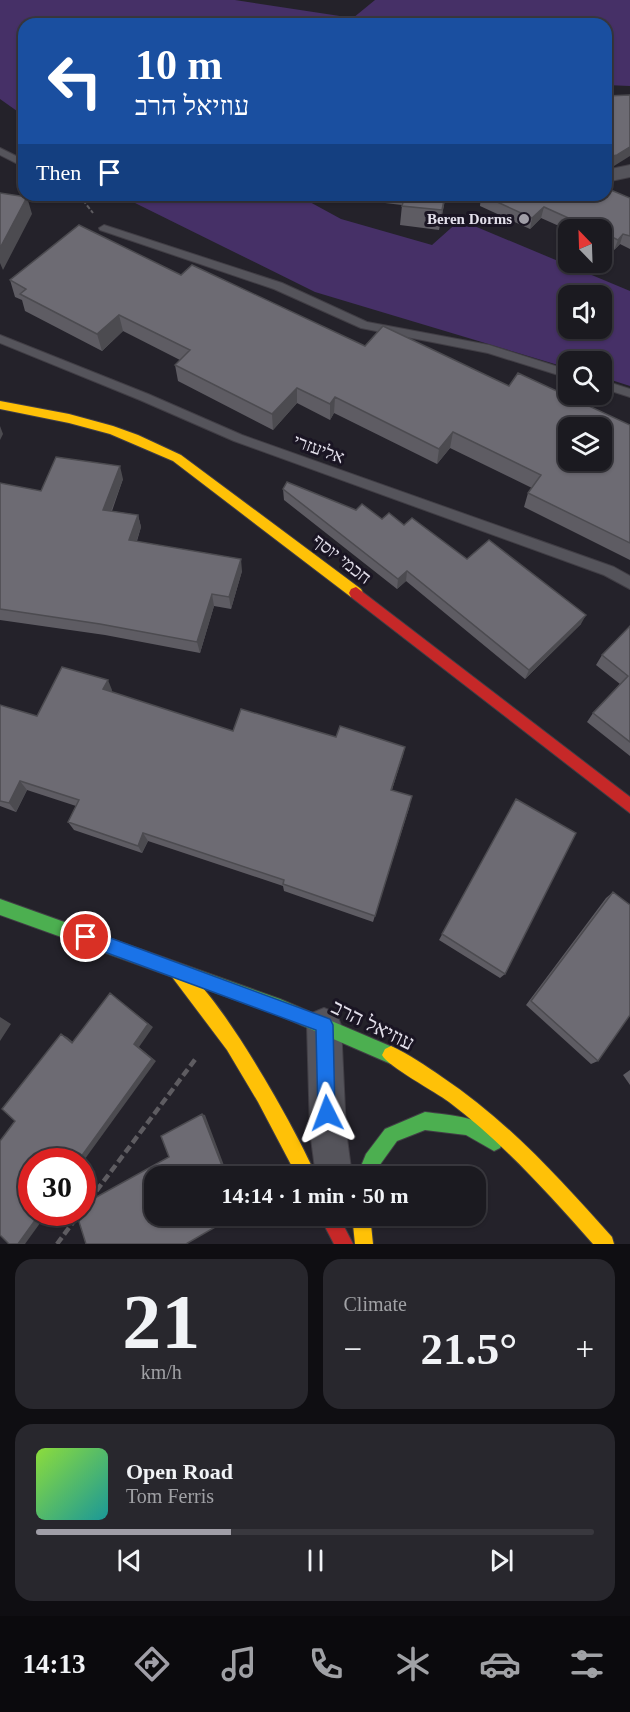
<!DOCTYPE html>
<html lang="en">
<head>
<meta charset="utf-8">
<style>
	:root { --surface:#1b1a20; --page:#28272d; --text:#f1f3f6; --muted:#a0a1a5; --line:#39383e; --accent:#a09ea7 }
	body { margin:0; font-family:"Times New Roman","Noto Sans Hebrew",serif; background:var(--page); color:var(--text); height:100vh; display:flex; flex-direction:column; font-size:22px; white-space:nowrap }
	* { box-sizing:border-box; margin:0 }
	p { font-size:20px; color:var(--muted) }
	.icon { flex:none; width:33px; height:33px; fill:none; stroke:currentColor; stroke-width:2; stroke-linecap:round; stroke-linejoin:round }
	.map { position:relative; height:1244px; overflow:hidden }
	.panel { display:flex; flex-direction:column; gap:15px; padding:15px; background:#0f0e12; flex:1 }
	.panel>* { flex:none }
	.hud { position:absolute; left:18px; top:18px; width:594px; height:183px; border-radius:18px; box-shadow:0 2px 4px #0004,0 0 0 2px var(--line); background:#1a4fa0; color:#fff; overflow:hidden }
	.needle { width:39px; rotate:337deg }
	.buttons { position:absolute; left:558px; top:219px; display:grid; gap:12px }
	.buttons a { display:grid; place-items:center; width:54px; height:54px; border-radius:12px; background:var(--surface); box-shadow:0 2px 4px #0004,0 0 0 2px var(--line); font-size:30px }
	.speed { position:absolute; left:18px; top:1148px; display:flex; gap:12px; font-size:30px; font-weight:700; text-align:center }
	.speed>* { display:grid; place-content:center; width:78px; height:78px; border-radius:50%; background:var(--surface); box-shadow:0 2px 4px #0004,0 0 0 2px var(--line); line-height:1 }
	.speed .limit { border:9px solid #d22; background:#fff; color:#111 }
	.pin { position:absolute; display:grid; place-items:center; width:51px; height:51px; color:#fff; margin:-26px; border:3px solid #fff; border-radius:50%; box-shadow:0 2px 6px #0007 }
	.me { position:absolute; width:66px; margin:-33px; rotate:357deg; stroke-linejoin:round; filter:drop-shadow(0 0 4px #0008) }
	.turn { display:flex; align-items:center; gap:21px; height:126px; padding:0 18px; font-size:27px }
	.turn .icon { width:78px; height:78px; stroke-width:2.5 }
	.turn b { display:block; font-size:42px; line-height:51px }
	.then { display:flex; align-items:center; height:57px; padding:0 18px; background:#0003; gap:12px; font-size:22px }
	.big { font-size:45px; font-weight:700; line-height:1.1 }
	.panel .widget { flex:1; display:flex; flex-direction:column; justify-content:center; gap:9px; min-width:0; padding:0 21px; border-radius:18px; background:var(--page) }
	.panel .dial { align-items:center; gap:0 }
	.dial b { font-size:78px; line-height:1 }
	.song { display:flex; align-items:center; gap:18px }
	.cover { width:72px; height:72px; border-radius:9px; background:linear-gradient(135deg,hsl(90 70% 55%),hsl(180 70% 35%)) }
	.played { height:6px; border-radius:3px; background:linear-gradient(90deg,var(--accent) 35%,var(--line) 35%) }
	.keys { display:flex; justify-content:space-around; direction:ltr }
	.heat { display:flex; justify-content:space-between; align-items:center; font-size:33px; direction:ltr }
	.panel .tiles { flex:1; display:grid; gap:15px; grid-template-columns:1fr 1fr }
	.widget:last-child { grid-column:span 2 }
	.trip { position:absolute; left:144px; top:1166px; width:342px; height:60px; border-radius:18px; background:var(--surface); box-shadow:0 2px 4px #0004,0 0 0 2px var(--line); font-weight:700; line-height:60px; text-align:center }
	.tabs { display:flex; height:96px; justify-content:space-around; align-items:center; background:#0b0a0d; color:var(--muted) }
	.tabs .icon { width:42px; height:42px }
	.tabs .on { color:var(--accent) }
	.tabs b { font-size:27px; color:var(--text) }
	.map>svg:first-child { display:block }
</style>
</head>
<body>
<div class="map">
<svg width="630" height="1244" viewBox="0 0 630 1244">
	<rect width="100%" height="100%" fill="#24222a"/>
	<path fill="#463067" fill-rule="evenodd" d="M0,0H235L353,18L375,0H630V86L606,85V24H24V116L0,99Z
		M139,195H297L341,219L432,245L460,220L630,291V386L602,377V362H568V368L315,292L133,202ZM568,296H602V328H568Z"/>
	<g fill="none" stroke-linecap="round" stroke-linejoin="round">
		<g stroke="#413e45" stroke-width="2">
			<path id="lane" d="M0,148L24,160V167L0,155Z
				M104,225L282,283L367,322L489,345L568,370V378L488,353L361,328L274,289L100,230L99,228Z
				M0,335L148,394L242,435L614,567L630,576V589L604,575L234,441L140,400L0,343Z
				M602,380L630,389V397L602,388Z"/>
		</g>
		<g stroke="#413e45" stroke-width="2">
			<path id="street" d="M630,165V177L606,182V170Z
				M324,1008L336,1013L341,1025L346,1131L352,1176H316L310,1131L307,1025L312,1013Z"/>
		</g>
		<g stroke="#413e45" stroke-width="2">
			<path id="fast" d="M0,899L280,999L397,1049L400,1055L397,1061L391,1064L278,1015L0,915Z
				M425,1112C448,1115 492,1117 503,1142L500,1148L494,1151L466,1135L425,1130L397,1141L379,1166L375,1176H357L366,1154L385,1129Z"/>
		</g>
		<g stroke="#413e45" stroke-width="2">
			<path id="slow" d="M0,401L69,414L113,426L138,435L181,455L361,589L363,593L361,597H351L173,461L110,434L69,423L0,409Z
				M177,965C213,980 300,1136 316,1176H297L258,1102L227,1050L169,973L171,967Z
				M391,1046C409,1054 426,1066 442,1077C508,1121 560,1179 612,1237L614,1244H593C548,1193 503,1143 449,1102C436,1092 387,1066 382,1055L385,1049Z
				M352,1215H370L373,1244H355Z"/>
		</g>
		<g stroke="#413e45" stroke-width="2">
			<path id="jam" d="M356,587L630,797V813L351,597L349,593L351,589Z
				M319,1215H338L353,1244H334Z"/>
		</g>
		<path stroke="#5e5c61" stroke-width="2" stroke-dasharray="4.5 2" stroke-linecap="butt" d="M79,195L93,213"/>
		<path stroke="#5e5c61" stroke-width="4.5" stroke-dasharray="8 4" stroke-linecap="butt" d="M82,1210L197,1057
			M57,1244L80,1213"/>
		<use href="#lane" fill="#55545b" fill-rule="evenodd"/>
		<use href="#street" fill="#55545b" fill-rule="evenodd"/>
		<use href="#fast" fill="#4caf50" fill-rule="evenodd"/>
		<use href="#slow" fill="#ffc107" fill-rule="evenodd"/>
		<use href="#jam" fill="#c62828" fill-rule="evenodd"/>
	</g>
	<path fill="#5e5c63" d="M366,195H446L439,230L400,225L402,205L368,201V195Z
		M481,195L630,198V249L620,244L614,250L602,245V230H568L541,218L530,229L480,206Z
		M181,275L365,346L509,386L630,425V560L524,507L528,493L532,488L450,448L437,464L334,413L330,420L297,403L273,430L178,381L175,365L180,360L123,331L102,351L25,311L22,300L15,297L10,280Z
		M123,479L112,511L138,515L141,527L137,541L242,571L231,609L214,606L200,653L105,635L0,620V483L41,491Z
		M283,489L356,510L382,519L404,525L467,559L581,624L525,679L406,581L397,589L284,500Z
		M630,626V756L587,722L593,713L620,684L596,665L602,655Z
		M112,690L111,692L233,731L336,737L405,747L392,790L410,805L373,922L284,891L283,886L148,841L142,853L74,830L68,822L76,806L27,790L16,812L0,806V705L37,716Z
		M516,799L505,974L500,978L439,940Z
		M613,892L598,1061L591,1064L526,1005L606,898Z
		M630,1070V1085L623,1075Z"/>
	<path fill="#4c4b50" d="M630,147V156L614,166L606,168V162L609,157Z
		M445,195H446L439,230L442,210Z
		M27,197L32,214L3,270L0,263V248Z
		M544,207L541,218L530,229L532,218Z
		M623,234L620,244L614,250L618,240Z
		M119,315L123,331L102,351L97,334Z
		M297,388V403L273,430L272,414Z
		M335,397L334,413L330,420V404Z
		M0,426L3,434L0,440Z
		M453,432L450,448L437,464L439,449Z
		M120,466L123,479L107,522L103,510Z
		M138,515L141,527L133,552L129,540Z
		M241,559L242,571L231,609L229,597Z
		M407,571L406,581L397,589L398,579Z
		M212,594L214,606L200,653L197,642Z
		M586,615L581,624L525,679L529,670Z
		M108,680L112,690L108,699L103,689Z
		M405,747L403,756L389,798L391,790Z
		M20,781L27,790L16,812L9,803Z
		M143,833L148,841L142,853L138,846Z
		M110,993L153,1027L139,1047L156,1061L82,1163V1161H78L134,1044Z
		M0,1017L11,1024L0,1041Z
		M61,1034L67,1037L78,1046L72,1043Z
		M202,1114L205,1115L228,1176H226Z
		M41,1212H48L25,1244H18Z"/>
	<path fill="#6d6b73" stroke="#4c4b50" stroke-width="1.5" fill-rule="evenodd" d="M630,95V147L617,155L609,157L606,162V96Z
		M606,188L630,198V236L623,234L618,240L602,232V230H595L544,207L532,218L482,195H606Z
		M0,193L27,197L0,248Z
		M405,195H445L442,210L402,206Z
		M79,225L181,275L192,265L365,346L383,326L509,386L518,373L630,425V543L528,493L541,475L453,432L439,449L335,397L330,404L297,388L272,414L175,365L190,350L119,315L97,334L20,294L26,289L10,280ZM568,428H602V460H568Z
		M56,457L120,466L103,510L138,515L129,540L241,559L229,597L212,594L197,642L100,624L0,609V483L41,491Z
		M287,482L356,510L362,504L382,519L389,513L404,525L412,518L467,559L489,540L586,615L529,670L407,571L398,579L283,489Z
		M630,626V742L593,713L628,676L602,655Z
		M62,667L108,680L103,689L233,731L241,709L336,737L340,726L405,747L391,790L412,796L375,916L283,884L284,880L143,833L138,846L68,822L79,800L20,781L9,803L0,801V705L37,716Z
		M516,799L576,833L505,974L442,934Z
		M613,892L630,905V1015L598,1061L531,1001Z
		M110,993L148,1024L134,1044L152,1059L78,1161H32V1212H41L18,1244H9L0,1235V1141L15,1121L2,1109L61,1034L72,1043Z
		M202,1114L226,1176H154V1215H236L186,1244H86L76,1212H82V1205L169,1157L161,1136Z"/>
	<path fill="#1a73e8" stroke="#114b97" stroke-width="1.5" d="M86,929L330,1019L333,1025L335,1113L333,1119L327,1121L320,1119L318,1113L316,1030L80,943L77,937L80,931Z"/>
	<circle fill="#a09ea7" stroke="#1a1523" stroke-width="2" cx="524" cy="219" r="6"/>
	<g text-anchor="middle" stroke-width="6" stroke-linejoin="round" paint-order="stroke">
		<g font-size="15" font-weight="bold" fill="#e3e0eb" stroke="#1a1523" text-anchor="end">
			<text x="512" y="224">Beren Dorms</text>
		</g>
		<g font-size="18" fill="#e3e0eb" stroke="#1a1523">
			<text transform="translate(319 449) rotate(20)" y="6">אליעזרי</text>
			<text transform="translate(342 559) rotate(38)" y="6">חכמי יוסף</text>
		</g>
		<g font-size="21" fill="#e3e0eb" stroke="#1a1523">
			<text transform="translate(373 1025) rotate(26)" y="7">עוזיאל הרב</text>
		</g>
	</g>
</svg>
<div class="buttons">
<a><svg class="needle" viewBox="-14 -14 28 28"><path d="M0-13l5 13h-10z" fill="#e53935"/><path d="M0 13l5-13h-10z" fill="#a0a1a5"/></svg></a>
<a><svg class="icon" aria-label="sound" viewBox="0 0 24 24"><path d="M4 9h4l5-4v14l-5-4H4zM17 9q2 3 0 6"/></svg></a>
<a><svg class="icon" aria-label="search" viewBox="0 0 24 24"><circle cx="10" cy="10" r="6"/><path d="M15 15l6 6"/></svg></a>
<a><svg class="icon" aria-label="layers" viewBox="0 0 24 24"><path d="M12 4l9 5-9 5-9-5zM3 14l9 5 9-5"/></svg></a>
</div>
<div class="speed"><div class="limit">30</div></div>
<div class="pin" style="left:86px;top:937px;background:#d93025"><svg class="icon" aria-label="arrive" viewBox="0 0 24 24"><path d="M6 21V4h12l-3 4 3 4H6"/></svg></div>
<svg class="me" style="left:327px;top:1113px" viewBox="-20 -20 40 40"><path d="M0-17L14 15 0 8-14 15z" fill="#1a73e8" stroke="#fff" stroke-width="4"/></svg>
<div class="trip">14:14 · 1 min · 50 m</div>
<div class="hud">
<div class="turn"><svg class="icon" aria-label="left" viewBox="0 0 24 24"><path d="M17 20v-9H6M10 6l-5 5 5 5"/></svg><div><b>10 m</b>עוזיאל הרב</div></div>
<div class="then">Then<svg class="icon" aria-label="arrive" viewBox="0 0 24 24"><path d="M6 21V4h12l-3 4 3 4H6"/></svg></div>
</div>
</div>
<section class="panel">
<div class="tiles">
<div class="widget dial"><b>21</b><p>km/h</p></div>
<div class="widget"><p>Climate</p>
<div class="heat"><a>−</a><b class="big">21.5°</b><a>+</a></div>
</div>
<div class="widget">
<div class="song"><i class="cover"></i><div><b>Open Road</b><p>Tom Ferris</p></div></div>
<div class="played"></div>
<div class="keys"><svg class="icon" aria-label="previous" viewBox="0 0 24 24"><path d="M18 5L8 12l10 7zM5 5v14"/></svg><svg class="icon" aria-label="pause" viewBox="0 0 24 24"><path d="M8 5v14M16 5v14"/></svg><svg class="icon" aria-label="next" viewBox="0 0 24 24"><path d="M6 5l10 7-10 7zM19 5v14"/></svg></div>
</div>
</div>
</section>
<nav class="tabs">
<b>14:13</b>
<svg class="icon on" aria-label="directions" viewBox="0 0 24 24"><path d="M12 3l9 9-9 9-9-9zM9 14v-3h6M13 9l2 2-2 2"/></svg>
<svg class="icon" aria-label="music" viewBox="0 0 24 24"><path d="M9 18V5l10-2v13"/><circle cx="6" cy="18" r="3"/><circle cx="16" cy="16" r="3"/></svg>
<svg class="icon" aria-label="phone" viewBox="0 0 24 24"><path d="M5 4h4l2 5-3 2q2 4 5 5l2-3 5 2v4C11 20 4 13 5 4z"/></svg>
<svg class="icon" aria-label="climate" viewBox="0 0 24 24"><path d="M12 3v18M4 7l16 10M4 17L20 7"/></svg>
<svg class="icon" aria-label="car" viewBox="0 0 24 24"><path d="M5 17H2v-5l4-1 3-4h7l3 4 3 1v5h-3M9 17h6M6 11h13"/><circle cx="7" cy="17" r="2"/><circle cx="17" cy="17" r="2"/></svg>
<svg class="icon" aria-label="filters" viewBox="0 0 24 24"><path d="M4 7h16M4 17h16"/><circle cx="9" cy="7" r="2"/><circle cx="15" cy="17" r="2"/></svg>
</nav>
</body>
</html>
